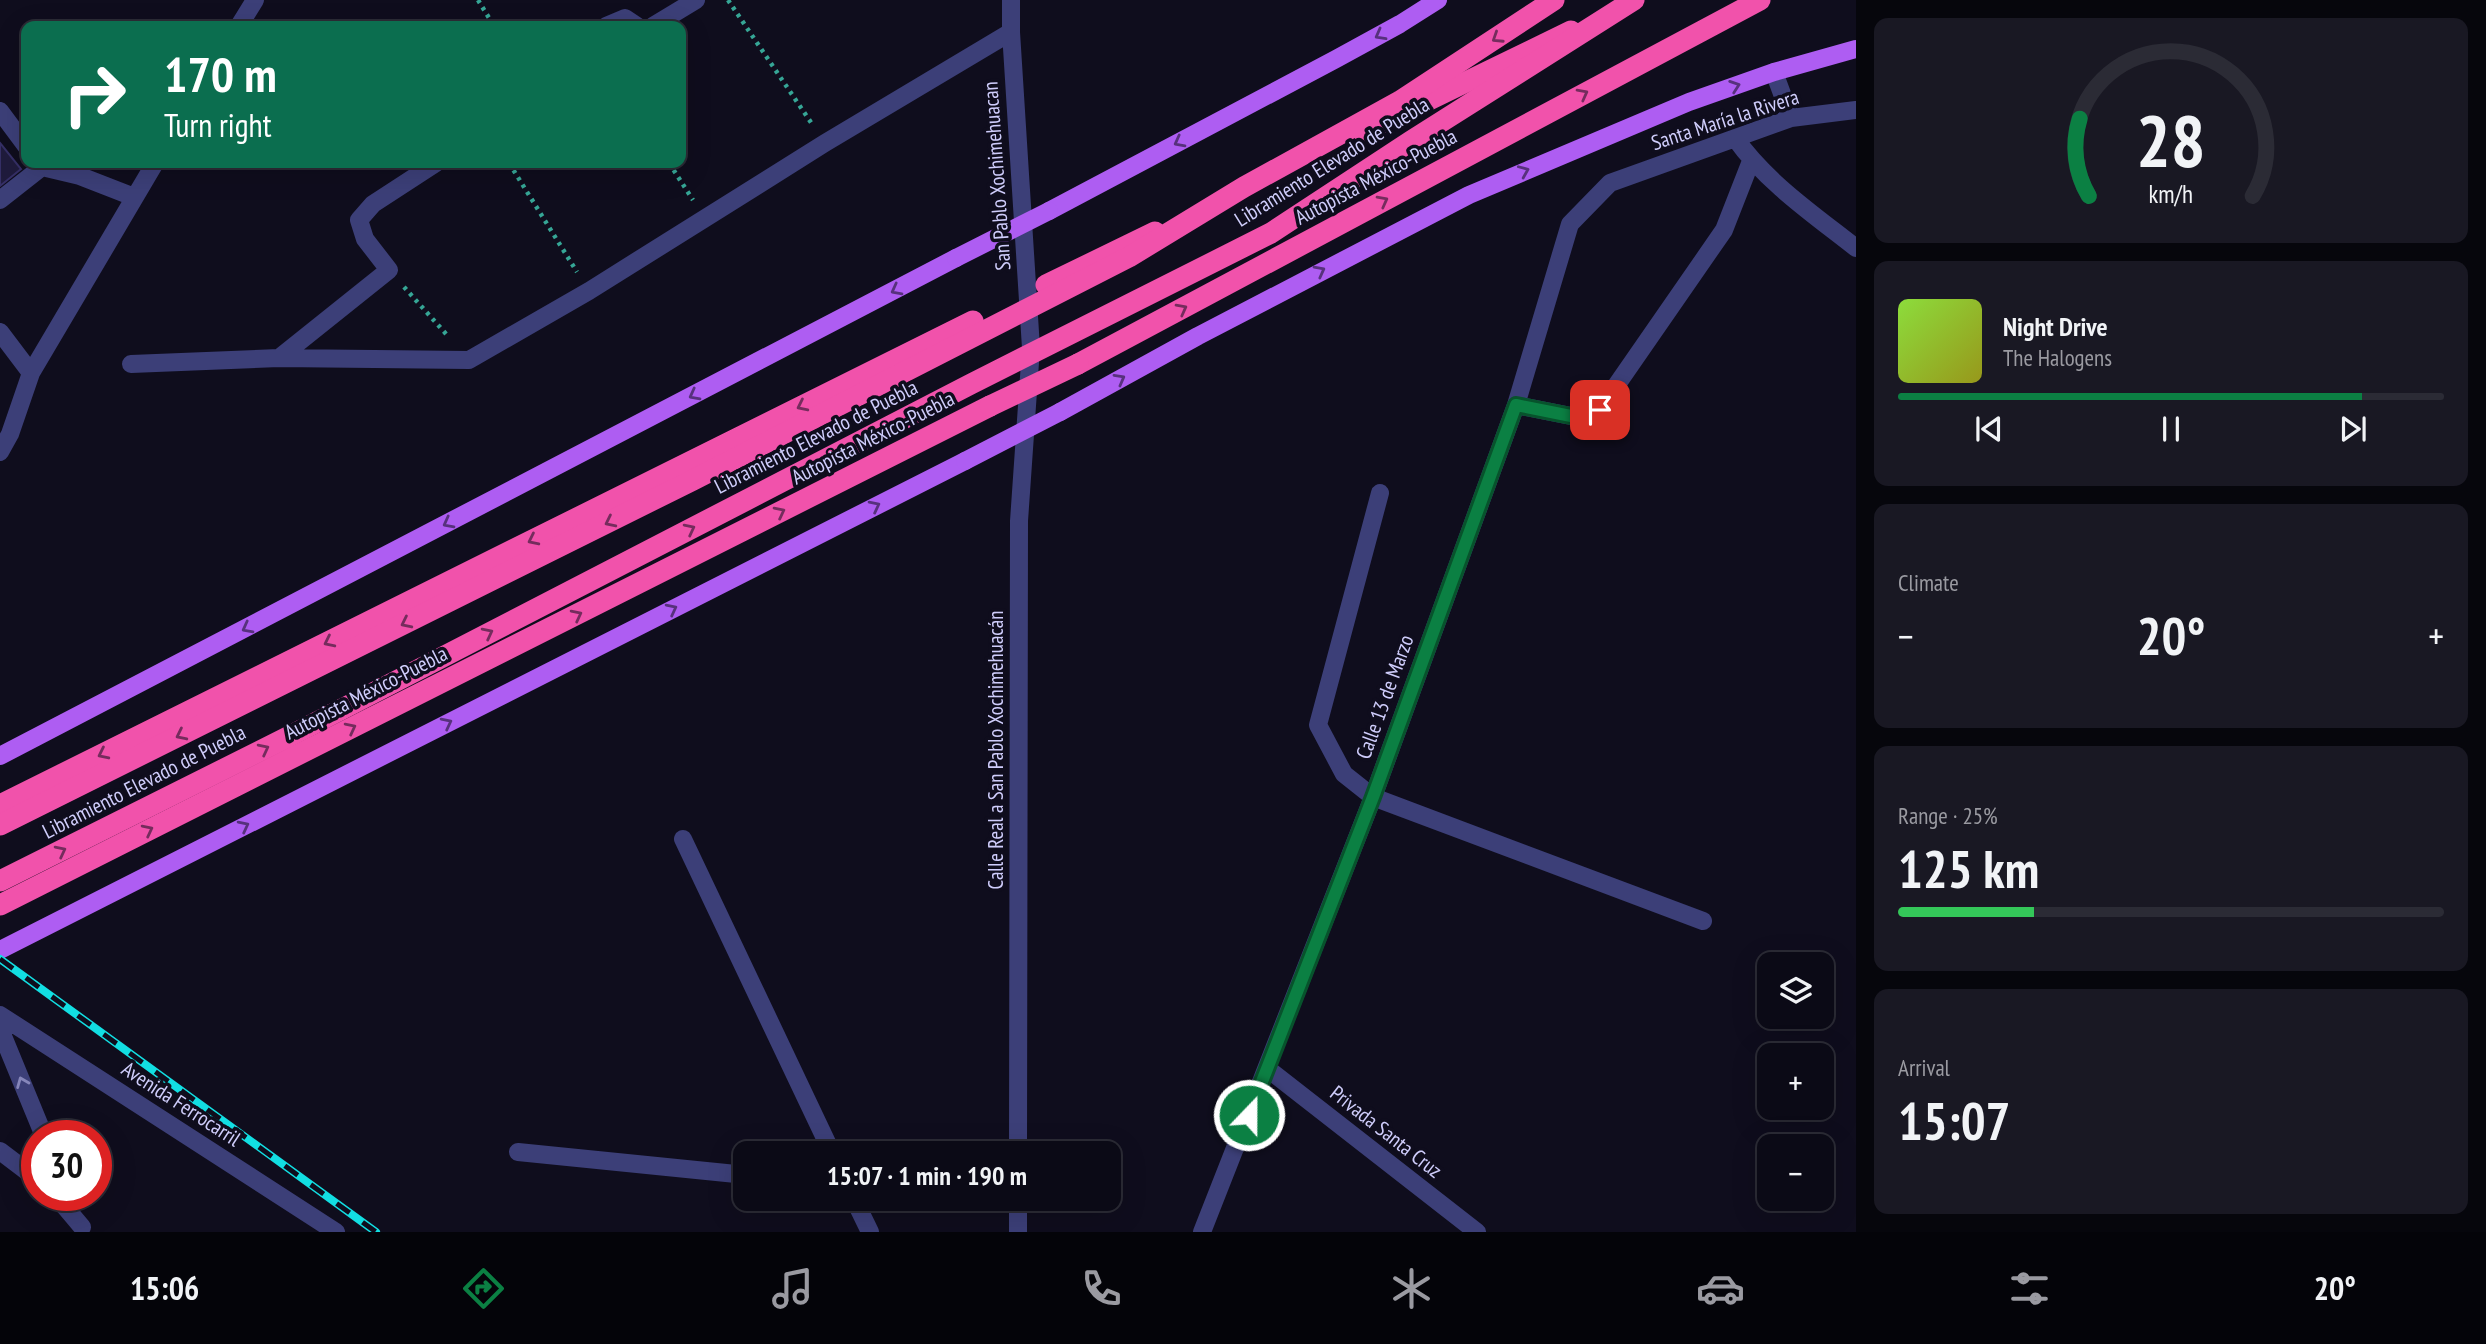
<!DOCTYPE html>
<html lang="en">
<head>
<meta charset="utf-8">
<style>
	:root { --surface:#0b0a16; --page:#191823; --text:#f1f3f6; --muted:#9a9aa1; --line:#2b2b35; --accent:#0b8043 }
	body { margin:0; font-family:"PT Sans Narrow",sans-serif; background:var(--page); color:var(--text); height:100vh; display:flex; flex-direction:column; font-size:26px; white-space:nowrap }
	* { box-sizing:border-box; margin:0 }
	p { font-size:23px; color:var(--muted) }
	.icon { flex:none; width:38px; height:38px; fill:none; stroke:currentColor; stroke-width:2; stroke-linecap:round; stroke-linejoin:round }
	.map { position:relative; flex:1; overflow:hidden }
	.drawer { display:flex; flex-direction:column; gap:18px; padding:18px; background:#06060c; width:630px }
	.drawer>* { flex:none }
	.top-card { position:absolute; left:21px; top:21px; width:665px; height:147px; border-radius:14px; box-shadow:0 7px 28px #0002,0 0 0 2px var(--line); background:#0b6e4f; color:#fff; overflow:hidden }
	.tools { position:absolute; left:1757px; top:952px; display:grid; gap:14px }
	.tools a { display:grid; place-items:center; width:77px; height:77px; border-radius:14px; background:var(--surface); box-shadow:0 7px 28px #0002,0 0 0 2px var(--line); font-size:35px }
	.speed { position:absolute; left:21px; top:1120px; display:flex; gap:14px; font-size:35px; font-weight:700; text-align:center }
	.speed>* { display:grid; place-content:center; width:91px; height:91px; border-radius:50%; background:var(--surface); box-shadow:0 7px 28px #0002,0 0 0 2px var(--line); line-height:1 }
	.speed .limit { border:10px solid #d22; background:#fff; color:#111 }
	.pin { position:absolute; display:grid; place-items:center; width:60px; height:60px; color:#fff; margin:-30px; border-radius:14px; box-shadow:0 4px 10px #0006 }
	.me { position:absolute; width:77px; margin:-38px; rotate:22deg; stroke-linejoin:round; filter:drop-shadow(0 0 5px #0008) }
	.turn { display:flex; align-items:center; gap:24px; height:147px; padding:0 28px; font-size:32px }
	.turn .icon { width:91px; height:91px; stroke-width:2.5 }
	.turn b { display:block; font-size:49px; line-height:60px }
	.big { font-size:52px; font-weight:700; line-height:1.1 }
	.drawer .card { flex:1; display:flex; flex-direction:column; justify-content:center; gap:10px; min-width:0; padding:0 24px; border-radius:14px; background:var(--page) }
	.drawer .dial { align-items:center; gap:0 }
	.dial svg { height:182px; overflow:visible; fill:none; stroke:var(--line); stroke-width:7; stroke-linecap:round; text-anchor:middle }
	.dial text { fill:var(--text); stroke:none }
	.song { display:flex; align-items:center; gap:21px }
	.cover { width:84px; height:84px; border-radius:10px; background:linear-gradient(135deg,hsl(90 70% 55%),hsl(60 70% 35%)) }
	.played { height:7px; border-radius:4px; background:linear-gradient(90deg,var(--accent) 85%,var(--line) 85%) }
	.keys { display:flex; justify-content:space-around; direction:ltr }
	.heat { display:flex; justify-content:space-between; align-items:center; font-size:38px; direction:ltr }
	.charge { height:10px; border-radius:5px; background:linear-gradient(90deg,#34c759 25%,var(--line) 0) }
	.trip { position:absolute; left:733px; top:1141px; width:388px; height:70px; border-radius:14px; background:var(--surface); box-shadow:0 7px 28px #0002,0 0 0 2px var(--line); font-weight:700; line-height:70px; text-align:center }
	.dock { display:flex; height:112px; justify-content:space-around; align-items:center; background:#040409; color:var(--muted) }
	.dock .icon { width:49px; height:49px }
	.dock .selected { color:var(--accent) }
	.dock b { font-size:32px; color:var(--text) }
	main { display:flex; flex:1; min-height:0 }
	.map>svg:first-child { display:block }
</style>
</head>
<body>
<main>
<div class="map">
<svg width="1856" height="1232" viewBox="0 0 1856 1232">
	<rect width="100%" height="100%" fill="#0f0d1d"/>
	<path fill="#1f1b3c" stroke="#352f66" stroke-width="2" d="M0,143L21,169L0,186Z"/>
	<g fill="none" stroke-linecap="round" stroke-linejoin="round">
		<path stroke="#36a696" stroke-width="4.5" stroke-dasharray="3.5 5" stroke-linecap="butt" d="M478,0L494,26
			M728,0L812,124
			M509,163L577,272
			M669,163L693,200
			M404,287L447,335"/>
		<path stroke="#3c3f78" stroke-width="18" d="M1011,0V32L1031,348L1019,521L1018,1153
			M239,26L255,0
			M606,26L625,18L637,26
			M653,26L696,0
			M1774,72L1791,118
			M0,111L26,146
			M1735,138C1767,183 1813,214 1856,248
			M39,163L42,167L80,176L134,197
			M0,200L42,167
			M0,332L31,373
			M279,358L469,360L589,291L825,143L1011,32
			M131,364L279,358L389,270L365,239L359,220L373,204L436,163
			M1516,405L1581,418L1600,409L1724,230L1751,161
			M0,452L10,434L31,373L155,163
			M1380,493L1318,725L1344,774L1373,797L1703,921
			M683,839L832,1153
			M0,1015L336,1232
			M0,1029L44,1136
			M1268,1069L1477,1232
			M0,1151L37,1179
			M518,1152L746,1175
			M55,1195L82,1227
			M854,1199L870,1232
			M1018,1232V1199
			M1202,1232L1373,797L1516,405L1570,224L1610,183L1791,118L1856,110"/>
		<path stroke="#ae5df2" stroke-width="18" d="M1049,211L1336,59L1400,24L1438,0
			M1060,412L1198,336L1469,195L1689,102L1774,72L1856,49
			M0,756L956,258
			M0,950L965,461"/>
		<path stroke="#f152ab" stroke-width="21" d="M1363,132L1571,31
			M1046,285L1155,232
			M1078,364L1760,0
			M0,805L973,321
			M0,905L990,406"/>
		<g stroke="#12dee2" stroke-width="8">
			<path id="rail" d="M0,959L376,1232"/>
		</g>
		<use href="#rail" stroke="#0f0d1d" stroke-width="5" stroke-dasharray="16" stroke-linecap="butt"/>
		<path stroke="#ae5df2" stroke-width="18" d="M956,258L1049,211
			M965,461L1060,412"/>
		<path stroke="#f152ab" stroke-width="21" d="M990,406L1078,364
			M0,825L693,480L1129,257L1244,187L1400,101L1554,0
			M0,881L288,737L971,384L1271,233L1411,141L1634,0"/>
	</g>
	<defs><path id="oneway-chevron" d="M-2-3.5L2.5 0L-2 3.5" fill="none" stroke-width="1.6" stroke-linecap="round" stroke-linejoin="round" transform="scale(1.75)"/></defs>
	<g stroke="#57317d">
		<use href="#oneway-chevron" transform="translate(1380 35) rotate(151)"/>
		<use href="#oneway-chevron" transform="translate(1735 86) rotate(-19)"/>
		<use href="#oneway-chevron" transform="translate(1179 142) rotate(152)"/>
		<use href="#oneway-chevron" transform="translate(1524 171) rotate(-23)"/>
		<use href="#oneway-chevron" transform="translate(1320 271) rotate(-28)"/>
		<use href="#oneway-chevron" transform="translate(896 290) rotate(152)"/>
		<use href="#oneway-chevron" transform="translate(1120 379) rotate(-29)"/>
		<use href="#oneway-chevron" transform="translate(694 395) rotate(152)"/>
		<use href="#oneway-chevron" transform="translate(875 506) rotate(-27)"/>
		<use href="#oneway-chevron" transform="translate(448 523) rotate(152)"/>
		<use href="#oneway-chevron" transform="translate(672 609) rotate(-27)"/>
		<use href="#oneway-chevron" transform="translate(247 628) rotate(152)"/>
		<use href="#oneway-chevron" transform="translate(447 723) rotate(-27)"/>
		<use href="#oneway-chevron" transform="translate(244 826) rotate(-27)"/>
	</g>
	<g stroke="#752c5d">
		<use href="#oneway-chevron" transform="translate(1497 38) rotate(147)"/>
		<use href="#oneway-chevron" transform="translate(1583 94) rotate(-28)"/>
		<use href="#oneway-chevron" transform="translate(1383 201) rotate(-28)"/>
		<use href="#oneway-chevron" transform="translate(1182 309) rotate(-28)"/>
		<use href="#oneway-chevron" transform="translate(802 406) rotate(154)"/>
		<use href="#oneway-chevron" transform="translate(780 512) rotate(-27)"/>
		<use href="#oneway-chevron" transform="translate(610 522) rotate(154)"/>
		<use href="#oneway-chevron" transform="translate(690 529) rotate(-27)"/>
		<use href="#oneway-chevron" transform="translate(533 540) rotate(154)"/>
		<use href="#oneway-chevron" transform="translate(577 615) rotate(-27)"/>
		<use href="#oneway-chevron" transform="translate(406 623) rotate(154)"/>
		<use href="#oneway-chevron" transform="translate(488 633) rotate(-27)"/>
		<use href="#oneway-chevron" transform="translate(329 642) rotate(154)"/>
		<use href="#oneway-chevron" transform="translate(351 728) rotate(-27)"/>
		<use href="#oneway-chevron" transform="translate(181 735) rotate(154)"/>
		<use href="#oneway-chevron" transform="translate(264 749) rotate(-27)"/>
		<use href="#oneway-chevron" transform="translate(103 754) rotate(154)"/>
		<use href="#oneway-chevron" transform="translate(148 830) rotate(-27)"/>
		<use href="#oneway-chevron" transform="translate(61 851) rotate(-27)"/>
	</g>
	<use stroke="#8686ba" href="#oneway-chevron" transform="translate(22 1082) rotate(-112)"/>
	<g fill="none" stroke-linecap="round" stroke-linejoin="round">
		<g stroke="#07532c" stroke-width="18">
			<path id="route" d="M1249,1115L1373,797L1516,405L1581,418L1600,410"/>
		</g>
		<use href="#route" stroke="#0b8043" stroke-width="12"/>
	</g>
	<g text-anchor="middle" stroke-width="7" stroke-linejoin="round" paint-order="stroke">
		<g font-size="21" fill="#cfcdfb" stroke="#0f0d1d">
			<text transform="translate(1725 120) rotate(-18)" y="7">Santa María la Rivera</text>
			<text transform="translate(1332 162) rotate(-32)" y="7">Libramiento Elevado de Puebla</text>
			<text transform="translate(997 176) rotate(-94)" y="7">San Pablo Xochimehuacan</text>
			<text transform="translate(1376 177) rotate(-28)" y="7">Autopista México-Puebla</text>
			<text transform="translate(816 437) rotate(-27)" y="7">Libramiento Elevado de Puebla</text>
			<text transform="translate(873 438) rotate(-27)" y="7">Autopista México-Puebla</text>
			<text transform="translate(366 693) rotate(-27)" y="7">Autopista México-Puebla</text>
			<text transform="translate(1385 697) rotate(-70)" y="7">Calle 13 de Marzo</text>
			<text transform="translate(996 750) rotate(-90)" y="7">Calle Real a San Pablo Xochimehuacán</text>
			<text transform="translate(144 782) rotate(-27)" y="7">Libramiento Elevado de Puebla</text>
			<text transform="translate(181 1104) rotate(33)" y="7">Avenida Ferrocarril</text>
			<text transform="translate(1386 1132) rotate(38)" y="7">Privada Santa Cruz</text>
		</g>
	</g>
</svg>
<div class="tools">
<a><svg class="icon" aria-label="layers" viewBox="0 0 24 24"><path d="M12 4l9 5-9 5-9-5zM3 14l9 5 9-5"/></svg></a>
<a>+</a>
<a>−</a>
</div>
<div class="speed"><div class="limit">30</div></div>
<div class="pin" style="left:1600px;top:410px;background:#d93025"><svg class="icon" aria-label="arrive" viewBox="0 0 24 24"><path d="M6 21V4h12l-3 4 3 4H6"/></svg></div>
<svg class="me" style="left:1249px;top:1115px" viewBox="-20 -20 40 40"><circle r="17" fill="#0b8043" stroke="#fff" stroke-width="3"/><path d="M0-11L8 9 0 5-8 9z" fill="#fff"/></svg>
<div class="trip">15:07 · 1 min · 190 m</div>
<div class="top-card">
<div class="turn"><svg class="icon" aria-label="right" viewBox="0 0 24 24"><path d="M7 20v-9h11M14 6l5 5-5 5"/></svg><div><b>170 m</b>Turn right</div></div>
</div>
</div>
<section class="drawer">
<div class="card dial"><svg viewBox="0 0 100 80">
<path d="M14 69A42 42 0 1 1 86 69"/>
<path d="M14 69A42 42 0 0 1 10 35" stroke="#0b8043"/>
<text x="50" y="56" font-size="32" font-weight="700">28</text>
<text x="50" y="72" font-size="11">km/h</text>
</svg></div>
<div class="card">
<div class="song"><i class="cover"></i><div><b>Night Drive</b><p>The Halogens</p></div></div>
<div class="played"></div>
<div class="keys"><svg class="icon" aria-label="previous" viewBox="0 0 24 24"><path d="M18 5L8 12l10 7zM5 5v14"/></svg><svg class="icon" aria-label="pause" viewBox="0 0 24 24"><path d="M8 5v14M16 5v14"/></svg><svg class="icon" aria-label="next" viewBox="0 0 24 24"><path d="M6 5l10 7-10 7zM19 5v14"/></svg></div>
</div>
<div class="card"><p>Climate</p>
<div class="heat"><a>−</a><b class="big">20°</b><a>+</a></div>
</div>
<div class="card"><p>Range · 25%</p><b class="big">125 km</b><div class="charge"></div></div>
<div class="card"><p>Arrival</p><b class="big">15:07</b></div>
</section>
</main>
<nav class="dock">
<b>15:06</b>
<svg class="icon selected" aria-label="directions" viewBox="0 0 24 24"><path d="M12 3l9 9-9 9-9-9zM9 14v-3h6M13 9l2 2-2 2"/></svg>
<svg class="icon" aria-label="music" viewBox="0 0 24 24"><path d="M9 18V5l10-2v13"/><circle cx="6" cy="18" r="3"/><circle cx="16" cy="16" r="3"/></svg>
<svg class="icon" aria-label="phone" viewBox="0 0 24 24"><path d="M5 4h4l2 5-3 2q2 4 5 5l2-3 5 2v4C11 20 4 13 5 4z"/></svg>
<svg class="icon" aria-label="climate" viewBox="0 0 24 24"><path d="M12 3v18M4 7l16 10M4 17L20 7"/></svg>
<svg class="icon" aria-label="car" viewBox="0 0 24 24"><path d="M5 17H2v-5l4-1 3-4h7l3 4 3 1v5h-3M9 17h6M6 11h13"/><circle cx="7" cy="17" r="2"/><circle cx="17" cy="17" r="2"/></svg>
<svg class="icon" aria-label="filters" viewBox="0 0 24 24"><path d="M4 7h16M4 17h16"/><circle cx="9" cy="7" r="2"/><circle cx="15" cy="17" r="2"/></svg>
<b>20°</b>
</nav>
</body>
</html>
